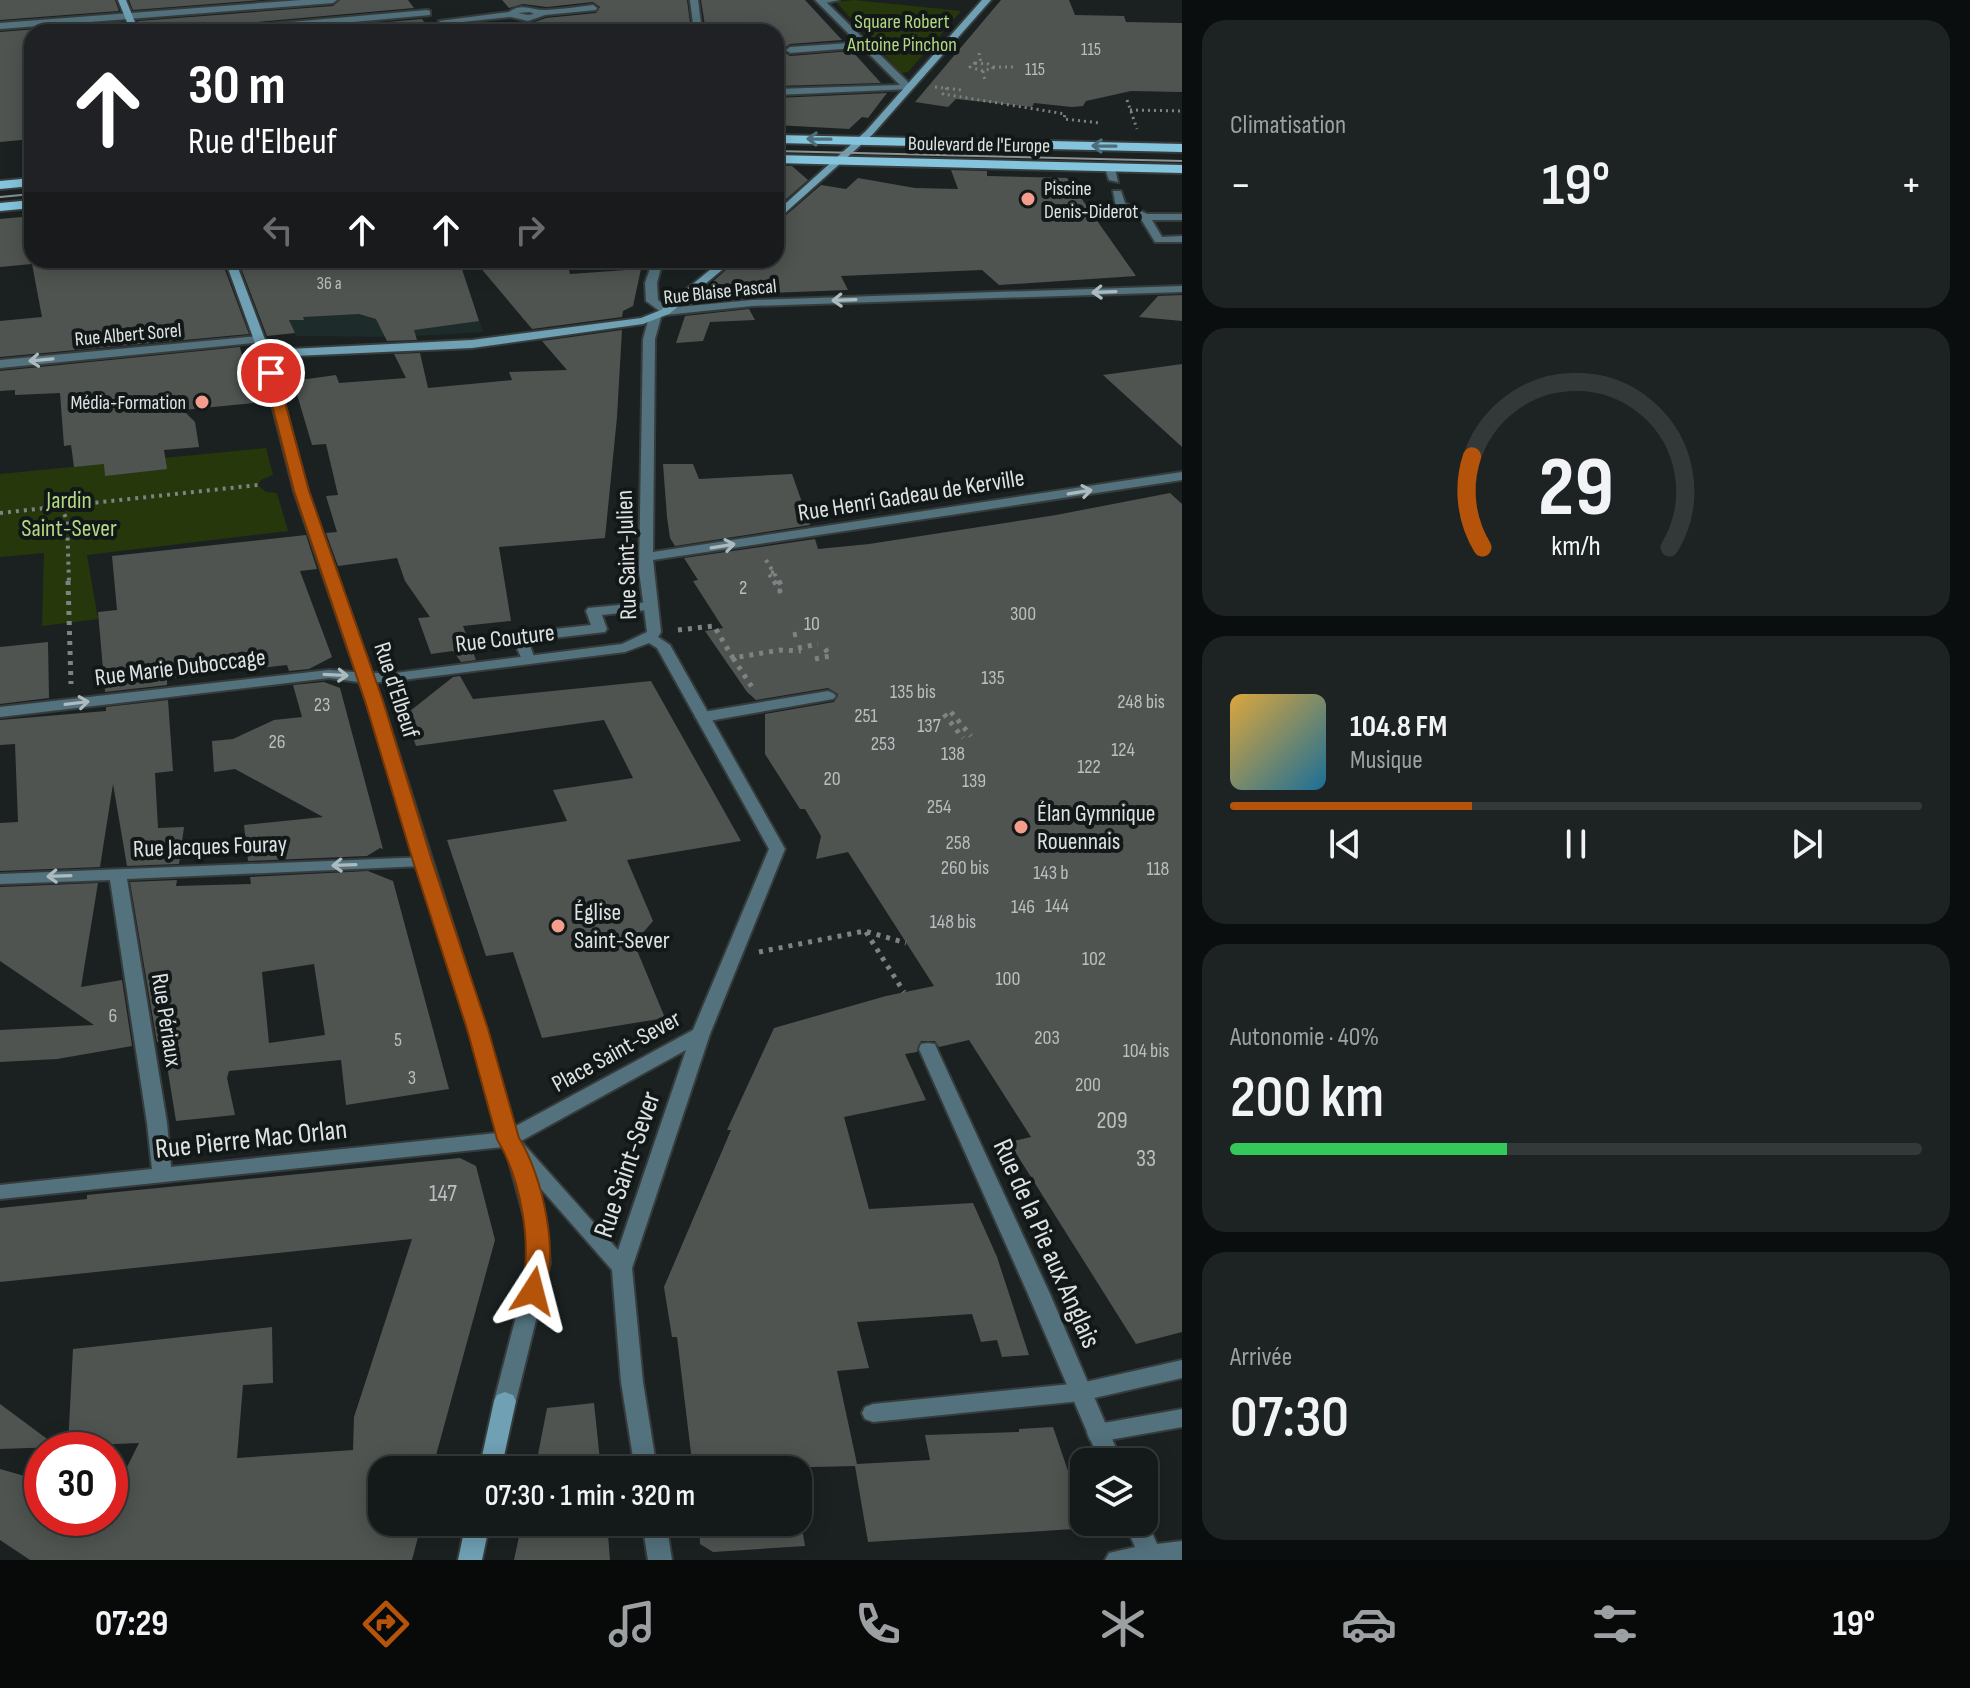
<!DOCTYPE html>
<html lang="fr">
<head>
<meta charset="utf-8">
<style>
	:root { --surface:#141919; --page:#1d2222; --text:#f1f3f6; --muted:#9da0a2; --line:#333838; --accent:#b45309 }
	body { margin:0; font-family:"Sofia Sans Condensed",sans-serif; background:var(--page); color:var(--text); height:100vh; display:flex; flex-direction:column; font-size:30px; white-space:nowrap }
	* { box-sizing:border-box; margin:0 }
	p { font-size:26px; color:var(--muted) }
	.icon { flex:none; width:44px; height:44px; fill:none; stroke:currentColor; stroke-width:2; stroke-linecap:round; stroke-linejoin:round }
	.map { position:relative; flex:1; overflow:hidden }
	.panel { display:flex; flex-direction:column; gap:20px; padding:20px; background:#0b0e0e; width:788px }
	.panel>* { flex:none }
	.top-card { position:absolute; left:24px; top:24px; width:760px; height:244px; border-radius:24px; box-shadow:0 4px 20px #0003,0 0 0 2px var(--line); background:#202124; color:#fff; overflow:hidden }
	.fabs { position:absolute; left:1070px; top:1448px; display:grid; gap:16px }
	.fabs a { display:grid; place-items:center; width:88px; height:88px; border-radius:16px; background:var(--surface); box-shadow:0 4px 20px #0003,0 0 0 2px var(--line); font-size:40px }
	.speed { position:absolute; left:24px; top:1432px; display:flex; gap:16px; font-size:40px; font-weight:700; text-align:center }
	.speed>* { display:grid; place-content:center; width:104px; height:104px; border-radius:50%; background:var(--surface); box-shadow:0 4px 20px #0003,0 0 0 2px var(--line); line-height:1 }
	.speed .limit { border:12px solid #d22; background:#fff; color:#111 }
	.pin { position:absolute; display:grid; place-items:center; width:68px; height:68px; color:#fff; margin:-34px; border:4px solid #fff; border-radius:50%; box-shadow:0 2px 8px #0007 }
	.me { position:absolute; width:88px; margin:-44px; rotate:9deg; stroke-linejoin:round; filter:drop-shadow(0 0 6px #0008) }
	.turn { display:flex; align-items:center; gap:28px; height:168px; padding:0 32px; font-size:36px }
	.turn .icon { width:104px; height:104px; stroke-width:2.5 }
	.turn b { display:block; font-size:56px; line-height:68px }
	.lanes { display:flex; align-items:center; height:76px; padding:0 32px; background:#0003; justify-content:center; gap:40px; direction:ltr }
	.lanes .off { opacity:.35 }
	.big { font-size:60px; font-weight:600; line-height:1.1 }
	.panel .widget { flex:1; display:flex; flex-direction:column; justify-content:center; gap:12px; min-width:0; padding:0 28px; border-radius:24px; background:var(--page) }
	.panel .dial { align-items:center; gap:0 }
	.dial svg { height:208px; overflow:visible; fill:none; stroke:var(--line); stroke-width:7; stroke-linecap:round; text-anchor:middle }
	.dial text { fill:var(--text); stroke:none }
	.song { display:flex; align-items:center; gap:24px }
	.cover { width:96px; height:96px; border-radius:12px; background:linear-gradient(135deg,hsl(40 70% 55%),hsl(200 70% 35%)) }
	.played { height:8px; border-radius:4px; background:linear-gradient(90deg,var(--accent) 35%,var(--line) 35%) }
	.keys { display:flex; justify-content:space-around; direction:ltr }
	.heat { display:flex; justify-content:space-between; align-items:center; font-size:44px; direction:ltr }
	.charge { height:12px; border-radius:6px; background:linear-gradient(90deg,#34c759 40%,var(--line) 0) }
	.trip { position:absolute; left:368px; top:1456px; width:444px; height:80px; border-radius:24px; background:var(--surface); box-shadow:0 4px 20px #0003,0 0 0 2px var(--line); font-weight:600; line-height:80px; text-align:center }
	.menu { display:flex; height:128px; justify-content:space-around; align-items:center; background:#080a0a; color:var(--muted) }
	.menu .icon { width:56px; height:56px }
	.menu .active { color:var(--accent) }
	.menu b { font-size:36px; color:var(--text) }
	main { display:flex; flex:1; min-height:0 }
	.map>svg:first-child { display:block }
</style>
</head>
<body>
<main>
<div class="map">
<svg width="1182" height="1560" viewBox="0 0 1182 1560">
	<rect width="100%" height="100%" fill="#1b2121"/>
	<path fill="#1d2b2a" d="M471,296L483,332L399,337L296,336L288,318L299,304Z"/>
	<path fill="#27370c" d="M854,0L961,11L908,72L901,73L836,2Z
		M266,448L273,475L261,480L258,485L266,492L277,493L288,531L87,555L98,619L42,626L44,553L0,557V474Z"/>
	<path fill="#4f5451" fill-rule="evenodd" d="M0,0H115L119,11L0,20Z
		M129,0H262L133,10Z
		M340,0H408L414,8L235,24L229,32H142L138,21L333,6Z
		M502,0H687L690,23L610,32H528L520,22L529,24L546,18L596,13L600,7L593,2L547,7L523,4L509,8Z
		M701,0H805L842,40L790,44L784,48V52L790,56L852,51L881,83L776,86V32H706Z
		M1001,0H1069L1075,15L1124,16L1126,22L1182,23V92L1131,91L1086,101L1083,106L1072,107L1034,103L1032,107L956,99L948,107L915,102Z
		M422,19L431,32H275Z
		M124,22L128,32H27L32,57V139L0,142V32Z
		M887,93L868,118L862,117L849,129L776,125V98Z
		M776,166H792L808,180L776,208Z
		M951,170L987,171V176L1067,178L1136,276L999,285L982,270L841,276L848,290L742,294L744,298L689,303L737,260H776V224L821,185L846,189L858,178L915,188L958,189Z
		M32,216V260H212L208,264L211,268L225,270L249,334L0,357V321L42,317L32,264L0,267V219Z
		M238,260H459L479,321L414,330L417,340L387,341L376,319L359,314L303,317L304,320H289L295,333L267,336Z
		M474,260H567L570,274L641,269L633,306L623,311L622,317L532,329Z
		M1182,295V321L1139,317L1158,296Z
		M749,309L755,320L710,322L703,341L676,343L685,316Z
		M622,330L617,417L605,538L499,547L511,621L463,626L476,660L461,662L453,651L431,654L418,618L430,617L405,581L397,558L338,566L326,533L337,532L326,496L338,495L326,444L312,445L293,381L336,375L339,383L406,378L394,354L420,353L428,388L512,380L509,372L567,370L542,341Z
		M240,347L254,403L183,410L195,422L199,447L164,450L167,469L105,476L104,464L74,467L71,445L64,446L60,393L15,395V390L0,391V371Z
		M1182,364V447L1103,375Z
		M663,464H693L699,479L792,474L810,525L675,546L670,538L667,517Z
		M1170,493L1182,504V1332L1136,1344L1009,1142L1031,1137L969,1040L939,1047L935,1041H921L917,1052L905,1054L926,1100L844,1117L869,1209L973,1203L997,1257L1029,1355L1002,1357L997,1340L981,1342L972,1314L857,1322L869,1368L837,1371L857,1464L930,1460L925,1435L1019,1432V1429L1053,1427L1084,1518L1074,1529L868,1542L855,1466L693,1470L677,1337H672L664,1287L731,1130H727L774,1028L886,996L934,986L848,852L816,859L821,836L805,809H800L765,754V714L834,702L838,694L828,688L756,700L747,692L705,631L723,628L693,581L698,580L684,558L815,539L818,549L869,544L1056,515Z
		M306,535L317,569L300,571L332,657L309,669L289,671L287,665L167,679V685L105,692L98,612L117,610L112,556Z
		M48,642L49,698L0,704V647Z
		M460,676L473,699L651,681L741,841L627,860L653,921L634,943L665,1018L542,1038L513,952L486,956L447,840L567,821L553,790L633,778L604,720L416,746L405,715L453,677Z
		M324,682L340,688L383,849L380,848L367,856L248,861L244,825L323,817L235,769L214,772L212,741L233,739L274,720L302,717L293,685Z
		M168,700L173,771L155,773L158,828L184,827L179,864L127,866L113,784L100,867L0,871V823L18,822L15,744L0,745V720L106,711V707Z
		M368,871L393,881L449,1089L346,1105L341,1060L229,1071L227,1078L235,1115L176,1121L163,1041L157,1042L130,882L177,880L176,886L251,884L250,877ZM314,964L325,1035L269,1043L262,972Z
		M98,883L81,987L122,980L132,1046L57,1059L0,1062V1030L94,1025L0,961V887Z
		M460,1158L476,1166L495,1240L432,1470H382V1522H422L412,1560H30L0,1540V1469L42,1481V1518H110V1501L139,1443L68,1446L73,1349L272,1327L273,1383L243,1385L237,1458L353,1450L354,1417L412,1239L0,1282V1208L87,1199V1195Z
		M594,1403L601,1470H535L547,1408Z
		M0,1404L58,1447L0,1449Z
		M522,1522H607L610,1560H514Z
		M699,1522H801L805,1546L713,1552L700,1544Z"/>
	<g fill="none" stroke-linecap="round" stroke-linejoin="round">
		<g stroke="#363c3c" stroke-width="4">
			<path id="lane" d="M817,0H839L821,4Z
				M593,5L597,8L596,10L545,15L528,21L511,17L443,24L439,21L509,12C522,2 533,11 547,10C562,9 578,7 593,5ZM530,12L534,14L528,15L518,13Z
				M427,10L430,11V15L242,32L231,30L235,27Z
				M701,25V29L698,30L639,32L643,29Z
				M864,42L868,45L867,47L790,53L786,50L790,47Z
				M1110,165L1115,168L1118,182L1109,180L1105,168Z
				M1113,191H1121L1125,203L1147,214H1182V220H1152L1162,237L1182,236V242H1155L1141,219L1116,207Z
				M235,260V264C228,266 216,270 211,264L216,261Z
				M650,602L657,606L655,609L602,615L607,629L605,632L528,641L535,659L533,662H523L512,637L519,633L591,625L586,611L588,608Z
				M828,691L833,693L836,696L833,699L703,722L695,717L703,712Z
				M1182,1360V1378L1081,1401L873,1422L865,1419L862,1413L865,1407L873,1404L1081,1383Z
				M1182,1409V1427L1098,1442L1090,1440L1087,1433L1090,1426L1098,1424Z"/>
		</g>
		<g stroke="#363c3c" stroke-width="4">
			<path id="street" d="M301,0H337L333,3L0,29V23Z
				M690,0H698L702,32H694Z
				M815,0H824L911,85V89L776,95V89L900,85Z
				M653,260H663L657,283L658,300L668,308L752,300L1182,286V292L752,306L665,315L646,301L645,283Z
				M655,314L661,317L655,339L653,552L1182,472V480L653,560L661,632L658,637L670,645L785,849L710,1034L632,1268L643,1382L657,1470H635L621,1382L612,1270L535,1182L546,1224L550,1263L516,1401L513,1407L505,1410L497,1407L494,1401L530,1263L526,1224L507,1154L503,1147L0,1199V1185L152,1169L147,1123L110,880L0,884V874L428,857L430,861L428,865L422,866L127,879L167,1123L171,1167L497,1133L473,1045L475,1041H489L491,1045L514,1127L693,1030L769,849L657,648L649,643L625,652L395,681L366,683L329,678L0,717V707L329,670L366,673H395L622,644L647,632L639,571L643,339L649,317ZM686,1050L618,1250L521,1141Z
				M259,336L265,340L263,342L0,368V360Z
				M928,1043L935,1044L937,1049L1050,1294L1122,1462H1100L1028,1294L919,1049L921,1044Z
				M1144,1515L1157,1544L1182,1541V1560H1105L1109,1553L1135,1547L1124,1522H1144Z
				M642,1522H666L672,1560H648Z"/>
		</g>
		<g stroke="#363c3c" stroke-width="4">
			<path id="secondary" d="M118,0H126L139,32H131Z
				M982,0H991L872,135L776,221V212L866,131Z
				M225,260H235L269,350L472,340L641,318L661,310L722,260H734L669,314L643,324L472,348L272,357L308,491L382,701L491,1045L489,1049H475L473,1045L366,701L294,491L259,354Z
				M505,1392L513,1395L516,1401L501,1470H479L494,1401L497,1395Z
				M466,1522H490L482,1560H458Z"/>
		</g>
		<g stroke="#363c3c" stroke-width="4">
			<path id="primary" d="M776,135L1182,144V152L776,143Z
				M776,155L1182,165V173L776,163Z
				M32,178V186L0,189V181Z
				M32,200V208L0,211V203Z"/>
		</g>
		<path stroke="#7d8282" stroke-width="3" stroke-dasharray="2 4" stroke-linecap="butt" d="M862,15L895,26L926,24
			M893,42H905L914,37L913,26
			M979,53L981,63
			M975,63L988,64L993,68L983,71L970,67Z
			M993,67H1013
			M983,71L985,81
			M935,87L962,90
			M947,88L943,94L1065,114L1064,119L1101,123
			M1127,100L1137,129
			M1130,110L1182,111"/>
		<path stroke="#7d8282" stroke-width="4" stroke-dasharray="3 5" stroke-linecap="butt" d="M61,507L67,520L69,583
			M0,513L258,485
			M766,560L780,583
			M774,572L768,573L775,583"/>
		<path stroke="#7d8282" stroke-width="5" stroke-dasharray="4 6" stroke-linecap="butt" d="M68,581L71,684
			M774,581L780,591H777
			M779,581L781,585
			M678,630L714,626L733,658L780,650L801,651
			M793,635L798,634
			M798,648L818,644
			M733,658L752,687
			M815,659L830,656L824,647
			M951,712L971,736
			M944,714L963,738
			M866,932L904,992
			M759,952L865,931L906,943"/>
		<use href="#lane" fill="#53727d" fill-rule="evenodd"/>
		<use href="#street" fill="#53727d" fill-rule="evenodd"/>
		<use href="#secondary" fill="#6fa0b3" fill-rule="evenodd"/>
		<use href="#primary" fill="#84c5dd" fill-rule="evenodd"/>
		<path stroke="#8c9191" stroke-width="2" d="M776,151L1182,161
			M0,197L32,194"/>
	</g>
	<defs><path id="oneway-shaft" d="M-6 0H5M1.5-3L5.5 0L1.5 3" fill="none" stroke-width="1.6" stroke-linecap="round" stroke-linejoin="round" transform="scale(2)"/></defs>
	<g stroke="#4b6e7a">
		<use href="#oneway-shaft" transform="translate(819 139) rotate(-179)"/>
		<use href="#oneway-shaft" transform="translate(1104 146) rotate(-179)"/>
	</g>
	<g stroke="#adbbbf">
		<use href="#oneway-shaft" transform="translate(1104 292) rotate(178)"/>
		<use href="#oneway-shaft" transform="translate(844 300) rotate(178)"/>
		<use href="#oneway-shaft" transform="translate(41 360) rotate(175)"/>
		<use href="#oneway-shaft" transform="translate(1080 492) rotate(-9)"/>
		<use href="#oneway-shaft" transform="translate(723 546) rotate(-9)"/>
		<use href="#oneway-shaft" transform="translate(336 675) rotate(3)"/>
		<use href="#oneway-shaft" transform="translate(77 703) rotate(-7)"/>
		<use href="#oneway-shaft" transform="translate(344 865) rotate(178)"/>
		<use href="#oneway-shaft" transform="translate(59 876) rotate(178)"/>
	</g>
	<path fill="#b45309" stroke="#753606" stroke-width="2" d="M271,369L277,373L309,491L383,701L432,861L488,1029L519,1138C542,1174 562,1258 541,1298L533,1300L524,1298L521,1291C533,1245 521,1180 497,1139L467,1029L413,861L365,701L294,491L264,373Z"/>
	<g fill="#f49d8c" stroke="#121818" stroke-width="3">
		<circle cx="1028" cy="199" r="8"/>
		<circle cx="202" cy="402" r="8"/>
		<circle cx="1021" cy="827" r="8"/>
		<circle cx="558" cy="926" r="8"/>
	</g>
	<g text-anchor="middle" stroke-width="8" stroke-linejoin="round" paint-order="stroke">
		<g font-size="18" fill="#babebe">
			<text x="1091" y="55">115</text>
			<text x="1035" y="75">115</text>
			<text x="329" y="289">36 a</text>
		</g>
		<g font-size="20" fill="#b5d883" stroke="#121818">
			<text x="902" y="28">Square Robert<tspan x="902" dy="23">Antoine Pinchon</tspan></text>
		</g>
		<g font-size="20" fill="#dee2e2" stroke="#121818">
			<text transform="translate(979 144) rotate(1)" y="7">Boulevard de l'Europe</text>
			<text transform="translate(720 291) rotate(-6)" y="7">Rue Blaise Pascal</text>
			<text transform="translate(128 334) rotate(-5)" y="7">Rue Albert Sorel</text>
		</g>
		<g font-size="20" fill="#dee2e2" stroke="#121818" text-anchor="start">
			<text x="1044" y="195">Piscine<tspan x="1044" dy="23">Denis-Diderot</tspan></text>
			<text x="186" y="409" text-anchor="end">Média-Formation</text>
		</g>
		<g font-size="20" fill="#babebe">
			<text x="743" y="594">2</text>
			<text x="1023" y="620">300</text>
			<text x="812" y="630">10</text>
			<text x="993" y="684">135</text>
			<text x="913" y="698">135 bis</text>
			<text x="1141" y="708">248 bis</text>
			<text x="322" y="711">23</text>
			<text x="866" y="722">251</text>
			<text x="929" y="732">137</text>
			<text x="277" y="748">26</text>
			<text x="883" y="750">253</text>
			<text x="1123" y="756">124</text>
			<text x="953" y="760">138</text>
			<text x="1089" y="773">122</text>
			<text x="832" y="785">20</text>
			<text x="974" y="787">139</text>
			<text x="939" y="813">254</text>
			<text x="958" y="849">258</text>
			<text x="965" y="874">260 bis</text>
			<text x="1158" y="875">118</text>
			<text x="1051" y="879">143 b</text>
			<text x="1057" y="912">144</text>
			<text x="1023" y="913">146</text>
			<text x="953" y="928">148 bis</text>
			<text x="1094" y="965">102</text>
			<text x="1008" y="985">100</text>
			<text x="113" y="1022">6</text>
			<text x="1047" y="1044">203</text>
			<text x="398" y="1046">5</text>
			<text x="1146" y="1057">104 bis</text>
			<text x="412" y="1084">3</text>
			<text x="1088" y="1091">200</text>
		</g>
		<g font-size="24" fill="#dee2e2" stroke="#121818">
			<text transform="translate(911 495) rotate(-9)" y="8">Rue Henri Gadeau de Kerville</text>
			<text transform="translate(626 555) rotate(-92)" y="8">Rue Saint-Julien</text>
			<text transform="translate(505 638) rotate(-7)" y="8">Rue Couture</text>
			<text transform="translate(180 667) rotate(-7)" y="8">Rue Marie Duboccage</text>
			<text transform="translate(397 690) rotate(72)" y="8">Rue d'Elbeuf</text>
			<text transform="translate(210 846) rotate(-2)" y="8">Rue Jacques Fouray</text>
			<text transform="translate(167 1020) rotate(81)" y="8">Rue Périaux</text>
			<text transform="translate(616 1051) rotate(-29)" y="8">Place Saint-Sever</text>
		</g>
		<g font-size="24" fill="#b5d883" stroke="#121818">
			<text x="69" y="508">Jardin<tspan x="69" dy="28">Saint-Sever</tspan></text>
		</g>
		<g font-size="24" fill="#dee2e2" stroke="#121818" text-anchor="start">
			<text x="1037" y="821">Élan Gymnique<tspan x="1037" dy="28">Rouennais</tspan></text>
			<text x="574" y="920">Église<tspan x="574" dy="28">Saint-Sever</tspan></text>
		</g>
		<g font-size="24" fill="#babebe">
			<text x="1112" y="1128">209</text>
			<text x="1146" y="1166">33</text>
			<text x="443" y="1201">147</text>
		</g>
		<g font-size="28" fill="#dee2e2" stroke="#121818">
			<text transform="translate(251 1138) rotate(-6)" y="10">Rue Pierre Mac Orlan</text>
			<text transform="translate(626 1164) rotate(-71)" y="10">Rue Saint-Sever</text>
			<text transform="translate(1048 1243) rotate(66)" y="10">Rue de la Pie aux Anglais</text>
		</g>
	</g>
</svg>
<div class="fabs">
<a><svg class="icon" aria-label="layers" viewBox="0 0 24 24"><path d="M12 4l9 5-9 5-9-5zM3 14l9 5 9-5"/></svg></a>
</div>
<div class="speed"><div class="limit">30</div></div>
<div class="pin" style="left:271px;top:373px;background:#d93025"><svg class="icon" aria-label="arrive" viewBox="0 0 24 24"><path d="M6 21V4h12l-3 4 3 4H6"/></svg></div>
<svg class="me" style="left:533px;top:1291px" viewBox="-20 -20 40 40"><path d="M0-17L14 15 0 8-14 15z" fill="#b45309" stroke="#fff" stroke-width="4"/></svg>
<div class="trip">07:30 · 1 min · 320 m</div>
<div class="top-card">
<div class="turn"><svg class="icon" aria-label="ahead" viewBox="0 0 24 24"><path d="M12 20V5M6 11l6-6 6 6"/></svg><div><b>30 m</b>Rue d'Elbeuf</div></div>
<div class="lanes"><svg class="icon off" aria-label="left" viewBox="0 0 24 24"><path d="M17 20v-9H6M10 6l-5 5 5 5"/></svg><svg class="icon" aria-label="ahead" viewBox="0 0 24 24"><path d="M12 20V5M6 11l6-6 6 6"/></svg><svg class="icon" aria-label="ahead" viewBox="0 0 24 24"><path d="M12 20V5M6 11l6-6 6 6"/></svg><svg class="icon off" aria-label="right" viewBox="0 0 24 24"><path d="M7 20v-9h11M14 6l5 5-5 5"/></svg></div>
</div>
</div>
<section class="panel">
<div class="widget"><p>Climatisation</p>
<div class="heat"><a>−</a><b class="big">19°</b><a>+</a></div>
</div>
<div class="widget dial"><svg viewBox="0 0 100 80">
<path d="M14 69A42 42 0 1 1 86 69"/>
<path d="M14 69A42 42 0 0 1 10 34" stroke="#b45309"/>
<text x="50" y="56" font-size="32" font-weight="700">29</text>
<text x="50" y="72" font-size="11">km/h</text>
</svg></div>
<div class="widget">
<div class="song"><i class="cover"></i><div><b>104.8 FM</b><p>Musique</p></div></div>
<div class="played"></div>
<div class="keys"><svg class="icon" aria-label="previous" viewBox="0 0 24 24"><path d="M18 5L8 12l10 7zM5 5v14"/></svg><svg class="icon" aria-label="pause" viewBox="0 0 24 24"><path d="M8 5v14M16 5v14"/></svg><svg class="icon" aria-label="next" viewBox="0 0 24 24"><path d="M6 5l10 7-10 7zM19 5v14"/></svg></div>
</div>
<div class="widget"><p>Autonomie · 40%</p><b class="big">200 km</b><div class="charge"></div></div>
<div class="widget"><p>Arrivée</p><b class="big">07:30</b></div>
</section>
</main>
<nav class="menu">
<b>07:29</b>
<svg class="icon active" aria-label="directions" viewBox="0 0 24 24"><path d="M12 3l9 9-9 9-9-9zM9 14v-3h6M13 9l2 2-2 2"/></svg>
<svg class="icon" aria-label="music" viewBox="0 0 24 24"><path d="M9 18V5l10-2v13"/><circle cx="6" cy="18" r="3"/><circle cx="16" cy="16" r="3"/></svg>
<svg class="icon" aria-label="phone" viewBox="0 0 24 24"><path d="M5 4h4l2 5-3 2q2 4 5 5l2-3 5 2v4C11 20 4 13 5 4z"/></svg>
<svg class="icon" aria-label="climate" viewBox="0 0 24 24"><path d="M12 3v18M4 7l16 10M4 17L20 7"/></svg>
<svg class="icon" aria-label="car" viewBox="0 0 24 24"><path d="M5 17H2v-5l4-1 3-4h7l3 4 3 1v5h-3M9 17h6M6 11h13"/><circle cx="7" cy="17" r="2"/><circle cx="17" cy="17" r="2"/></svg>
<svg class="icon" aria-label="filters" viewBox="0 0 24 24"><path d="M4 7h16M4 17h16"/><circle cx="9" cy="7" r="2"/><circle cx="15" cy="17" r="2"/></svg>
<b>19°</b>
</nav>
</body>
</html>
